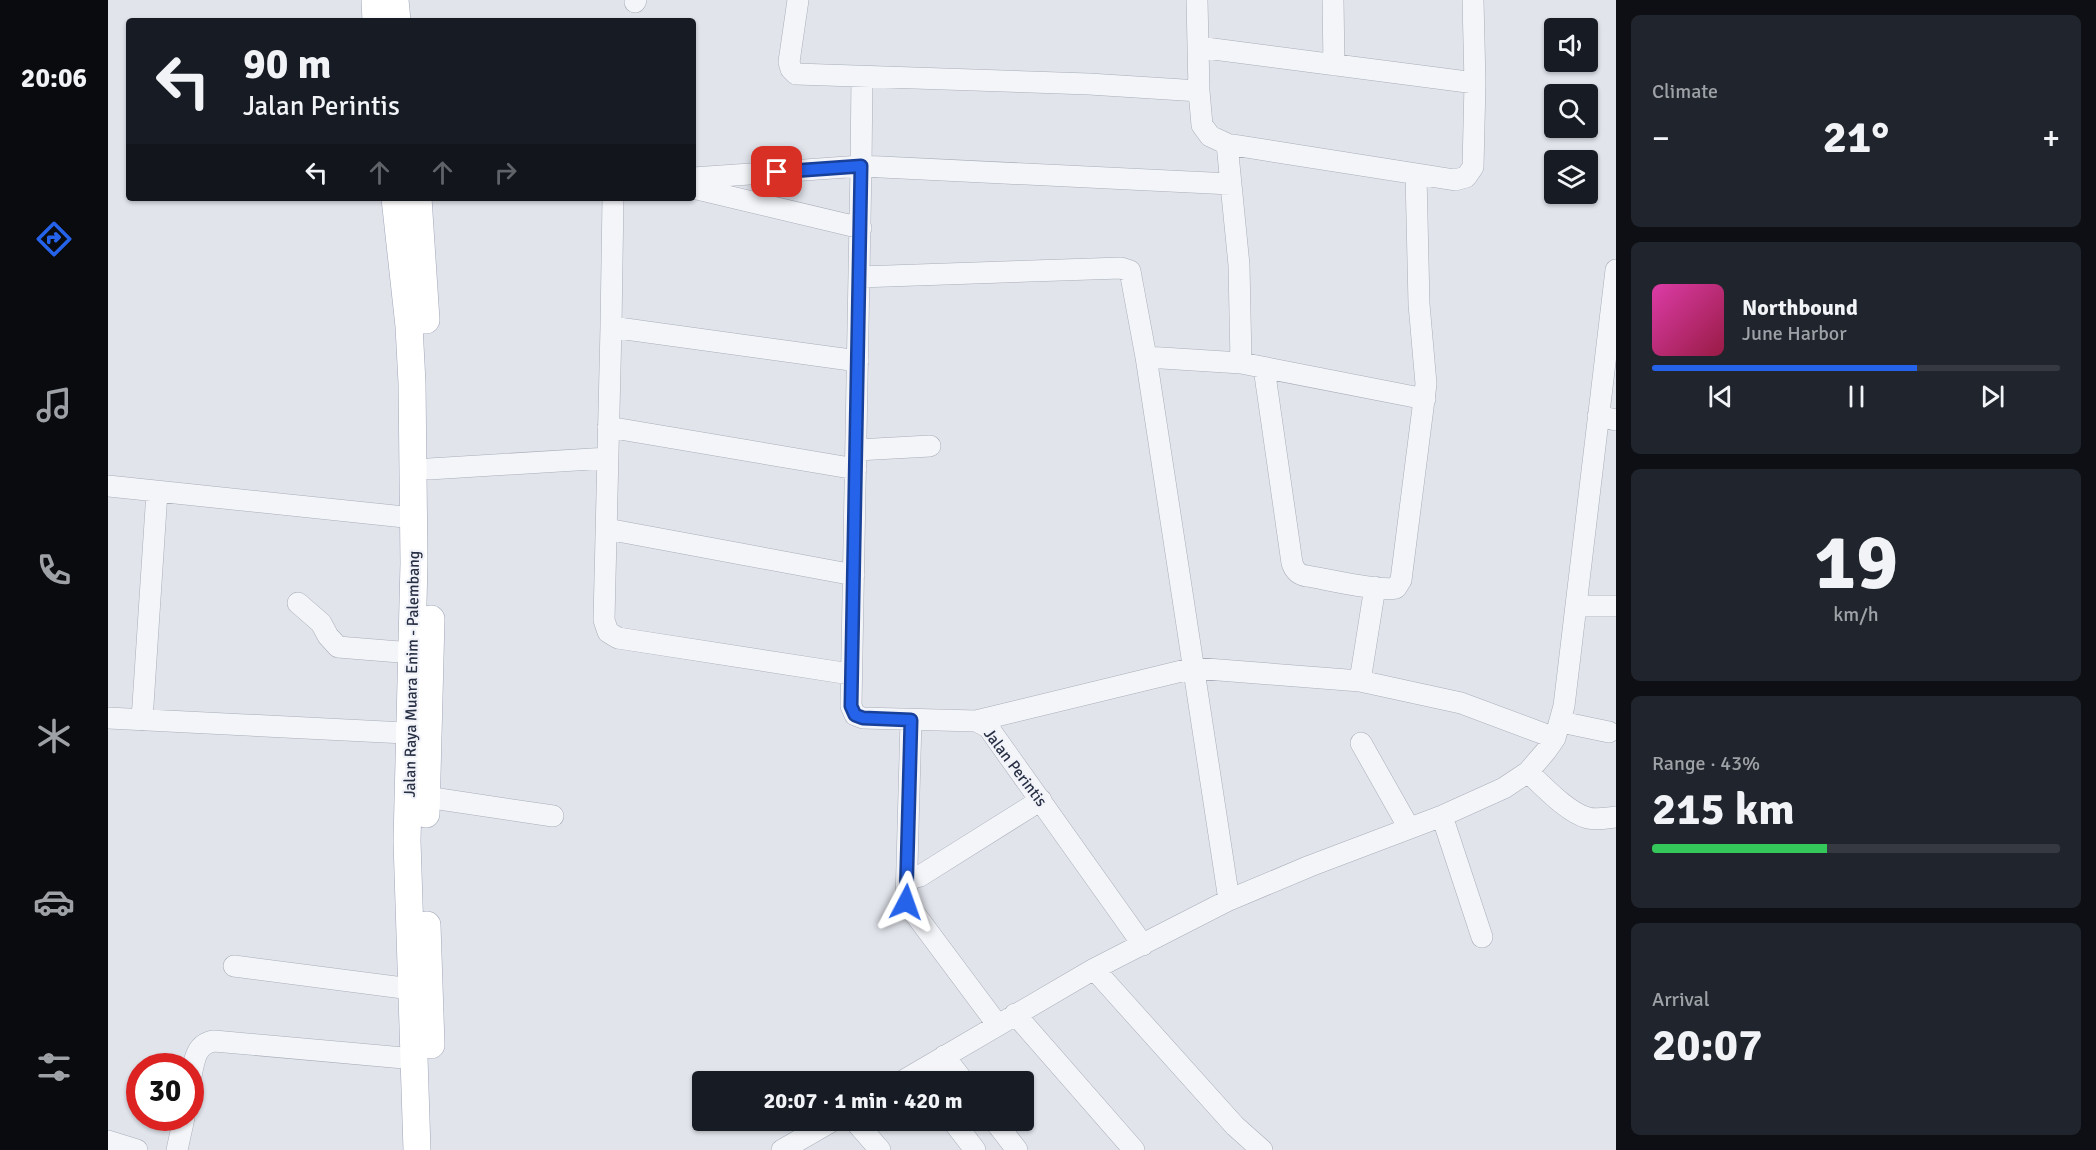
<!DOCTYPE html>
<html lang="en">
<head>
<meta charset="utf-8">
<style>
	:root { --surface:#171b24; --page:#20242c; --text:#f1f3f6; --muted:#9ea1a6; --line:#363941; --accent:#2563eb }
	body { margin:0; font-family:Signika,sans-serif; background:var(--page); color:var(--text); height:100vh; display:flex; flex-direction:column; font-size:22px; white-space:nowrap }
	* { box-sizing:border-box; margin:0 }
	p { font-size:20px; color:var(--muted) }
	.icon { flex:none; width:33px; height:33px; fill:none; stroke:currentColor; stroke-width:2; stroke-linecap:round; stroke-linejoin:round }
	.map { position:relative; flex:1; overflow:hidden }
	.sheet { display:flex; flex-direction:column; gap:15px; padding:15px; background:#0d0f14; width:480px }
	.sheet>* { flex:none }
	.guide { position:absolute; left:18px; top:18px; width:570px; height:183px; border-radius:6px; box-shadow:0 2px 4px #0004; background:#171b24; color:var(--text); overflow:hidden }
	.controls { position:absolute; left:1436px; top:18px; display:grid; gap:12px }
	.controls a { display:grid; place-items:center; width:54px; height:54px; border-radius:6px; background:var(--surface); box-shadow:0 2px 4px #0004; font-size:30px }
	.speed { position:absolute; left:18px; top:1053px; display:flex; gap:12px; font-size:30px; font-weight:700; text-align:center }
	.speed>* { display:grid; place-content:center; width:78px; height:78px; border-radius:50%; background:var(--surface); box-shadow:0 2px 4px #0004; line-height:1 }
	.speed .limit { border:9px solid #d22; background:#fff; color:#111 }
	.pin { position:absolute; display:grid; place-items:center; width:51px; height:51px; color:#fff; margin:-26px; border-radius:12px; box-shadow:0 3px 9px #0006 }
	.me { position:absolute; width:66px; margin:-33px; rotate:4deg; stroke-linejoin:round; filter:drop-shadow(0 0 4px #0008) }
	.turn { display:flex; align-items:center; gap:21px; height:126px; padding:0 18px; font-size:27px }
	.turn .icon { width:78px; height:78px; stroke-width:2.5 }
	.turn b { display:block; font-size:42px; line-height:51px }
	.lanes { display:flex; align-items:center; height:57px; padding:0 18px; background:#0003; justify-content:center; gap:30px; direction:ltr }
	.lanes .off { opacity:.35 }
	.big { font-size:45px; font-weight:700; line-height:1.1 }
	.sheet .tile { flex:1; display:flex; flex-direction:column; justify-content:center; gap:9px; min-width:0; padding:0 21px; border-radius:9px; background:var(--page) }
	.sheet .dial { align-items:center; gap:0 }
	.dial b { font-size:78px; line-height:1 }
	.song { display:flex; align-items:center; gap:18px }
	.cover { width:72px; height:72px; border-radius:9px; background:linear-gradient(135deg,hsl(320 70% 55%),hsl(340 70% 35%)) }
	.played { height:6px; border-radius:3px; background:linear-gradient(90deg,var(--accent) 65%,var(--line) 65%) }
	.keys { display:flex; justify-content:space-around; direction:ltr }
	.heat { display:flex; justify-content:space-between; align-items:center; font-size:33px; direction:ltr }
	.charge { height:9px; border-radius:4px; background:linear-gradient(90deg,#34c759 43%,var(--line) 0) }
	.trip { position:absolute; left:584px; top:1071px; width:342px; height:60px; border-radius:6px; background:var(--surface); box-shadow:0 2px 4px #0004; font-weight:700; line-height:60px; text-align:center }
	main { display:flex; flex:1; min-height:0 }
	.dock { display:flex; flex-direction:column; width:108px; justify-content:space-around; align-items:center; background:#090b0e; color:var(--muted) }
	.dock .icon { width:42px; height:42px }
	.dock .selected { color:var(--accent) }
	.dock b { font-size:27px; color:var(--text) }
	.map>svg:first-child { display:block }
</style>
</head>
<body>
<main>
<nav class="dock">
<b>20:06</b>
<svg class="icon selected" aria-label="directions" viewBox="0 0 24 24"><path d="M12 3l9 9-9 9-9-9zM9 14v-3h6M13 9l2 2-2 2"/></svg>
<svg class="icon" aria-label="music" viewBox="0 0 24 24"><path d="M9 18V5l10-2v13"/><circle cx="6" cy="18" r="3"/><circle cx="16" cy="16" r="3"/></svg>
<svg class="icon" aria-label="phone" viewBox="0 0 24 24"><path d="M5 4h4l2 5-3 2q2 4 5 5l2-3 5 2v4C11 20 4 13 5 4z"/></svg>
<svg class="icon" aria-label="climate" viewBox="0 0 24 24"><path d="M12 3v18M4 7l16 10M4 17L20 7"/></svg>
<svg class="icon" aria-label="car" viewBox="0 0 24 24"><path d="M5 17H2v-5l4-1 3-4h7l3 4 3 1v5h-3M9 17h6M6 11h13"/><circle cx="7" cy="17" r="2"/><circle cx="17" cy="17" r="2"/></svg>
<svg class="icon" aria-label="filters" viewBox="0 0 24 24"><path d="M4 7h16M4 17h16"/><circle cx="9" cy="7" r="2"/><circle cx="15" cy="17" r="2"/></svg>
</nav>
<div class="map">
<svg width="1508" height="1150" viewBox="0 0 1508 1150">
	<rect width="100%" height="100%" fill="#e1e4eb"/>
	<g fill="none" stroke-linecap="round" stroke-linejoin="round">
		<g stroke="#a9aeb9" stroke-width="22">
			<path id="minor" d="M690,0L681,62L683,69L688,74L981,84L1091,91
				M1089,0L1091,91L1094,125L1102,136L1119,144L1347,180L1358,177L1365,167L1367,83L1365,0
				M1225,0L1226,65
				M527,2L528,0
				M1090,47L1367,83
				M754,77L753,166L1123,184
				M1119,144L1131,265L1133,363
				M585,178L753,166L743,706L747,715L755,718L868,721L880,727L1035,945
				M585,188L753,228
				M505,198L503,327L496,620L500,632L510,638L742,674
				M751,277L1013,268L1022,271L1038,357L1121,900
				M503,327L750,361
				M1038,357L1133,363L1317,399
				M1156,368L1184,563C1187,572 1191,575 1199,576C1218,579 1272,592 1288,588L1293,580L1318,384L1311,304L1308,174
				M1490,416L1508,420
				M500,427L748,469
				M749,450L822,446
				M321,469L500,458
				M0,486L306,518
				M499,529L746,575
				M190,603L213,623L220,636L230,647L304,653
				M1468,606H1508
				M1252,681L1267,587
				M0,718L317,734
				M34,720L49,492
				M803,720L798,902L889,1024
				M868,721L1086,668L1252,681L1353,703L1447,738
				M1453,722L1501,732
				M1253,743L1301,828
				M1420,772C1435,786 1460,813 1480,818C1489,820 1499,818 1508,817
				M318,797L445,816
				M1334,816L1374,937
				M799,880L812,876L933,800
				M126,966L303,989
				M986,969L1127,1126L1154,1150
				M907,1014L1026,1150
				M836,1056L856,1082
				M82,1081C86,1064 86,1044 106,1041L307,1059
				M793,1082L986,969L1121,900L1202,866L1334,816L1396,788L1420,772L1438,751L1447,738L1456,706L1508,270
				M746,1120L772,1150
				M844,1120L867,1150
				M886,1120L909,1150
				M0,1141L29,1150
				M69,1150L76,1118
				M674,1150L726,1120"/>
		</g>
		<g stroke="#9fa6b8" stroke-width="28">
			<path id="major" d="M267,0L268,21
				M287,0L289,21
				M287,198L301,326L304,383L306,563L299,841L309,1150
				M310,198L318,320
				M318,814L323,619
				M319,925L323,1045"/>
		</g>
		<use href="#minor" stroke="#f4f5f9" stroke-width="21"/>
		<use href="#major" stroke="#fff" stroke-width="27"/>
	</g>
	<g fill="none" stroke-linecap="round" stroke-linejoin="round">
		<g stroke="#184099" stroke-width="15">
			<path id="route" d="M669,172L753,166L743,706L747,715L755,718L803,720L798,902"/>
		</g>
		<use href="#route" stroke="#2563eb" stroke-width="10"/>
	</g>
	<g text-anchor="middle" stroke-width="4.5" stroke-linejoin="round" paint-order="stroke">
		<g font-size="16" fill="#272f44" stroke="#f1f3f8">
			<text transform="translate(303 674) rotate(-89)" y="6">Jalan Raya Muara Enim - Palembang</text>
			<text transform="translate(908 767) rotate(53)" y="6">Jalan Perintis</text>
		</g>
	</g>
</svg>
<div class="controls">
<a><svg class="icon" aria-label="sound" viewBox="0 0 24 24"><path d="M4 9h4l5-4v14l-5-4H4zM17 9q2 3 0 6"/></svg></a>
<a><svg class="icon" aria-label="search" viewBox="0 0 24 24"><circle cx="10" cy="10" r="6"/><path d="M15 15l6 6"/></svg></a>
<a><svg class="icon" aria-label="layers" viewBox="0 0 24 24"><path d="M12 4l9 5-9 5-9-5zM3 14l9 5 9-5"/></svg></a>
</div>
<div class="speed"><div class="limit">30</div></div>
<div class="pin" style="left:669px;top:172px;background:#d93025"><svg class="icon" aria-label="arrive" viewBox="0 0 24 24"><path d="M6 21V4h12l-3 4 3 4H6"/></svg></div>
<svg class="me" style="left:798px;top:902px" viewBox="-20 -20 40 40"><path d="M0-17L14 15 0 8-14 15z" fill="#2563eb" stroke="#fff" stroke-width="4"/></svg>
<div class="trip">20:07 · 1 min · 420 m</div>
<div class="guide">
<div class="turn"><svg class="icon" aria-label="left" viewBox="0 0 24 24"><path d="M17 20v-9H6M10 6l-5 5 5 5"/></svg><div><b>90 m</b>Jalan Perintis</div></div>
<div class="lanes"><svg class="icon" aria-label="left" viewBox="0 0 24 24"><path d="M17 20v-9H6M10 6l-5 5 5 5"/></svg><svg class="icon off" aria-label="ahead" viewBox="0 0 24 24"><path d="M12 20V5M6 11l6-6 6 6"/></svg><svg class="icon off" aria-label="ahead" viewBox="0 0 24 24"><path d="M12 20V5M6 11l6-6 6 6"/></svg><svg class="icon off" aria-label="right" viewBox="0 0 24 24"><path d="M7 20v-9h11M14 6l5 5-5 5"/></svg></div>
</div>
</div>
<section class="sheet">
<div class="tile"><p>Climate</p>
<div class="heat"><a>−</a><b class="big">21°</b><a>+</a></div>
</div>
<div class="tile">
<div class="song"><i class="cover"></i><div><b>Northbound</b><p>June Harbor</p></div></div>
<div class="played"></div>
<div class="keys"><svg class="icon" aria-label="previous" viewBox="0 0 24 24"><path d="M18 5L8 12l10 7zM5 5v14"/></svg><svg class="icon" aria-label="pause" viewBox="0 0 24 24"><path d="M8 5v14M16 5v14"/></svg><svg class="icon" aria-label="next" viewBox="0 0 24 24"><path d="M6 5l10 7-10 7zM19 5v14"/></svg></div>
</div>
<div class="tile dial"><b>19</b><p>km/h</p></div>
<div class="tile"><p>Range · 43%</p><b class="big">215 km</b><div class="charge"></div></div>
<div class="tile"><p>Arrival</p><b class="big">20:07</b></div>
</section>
</main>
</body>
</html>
